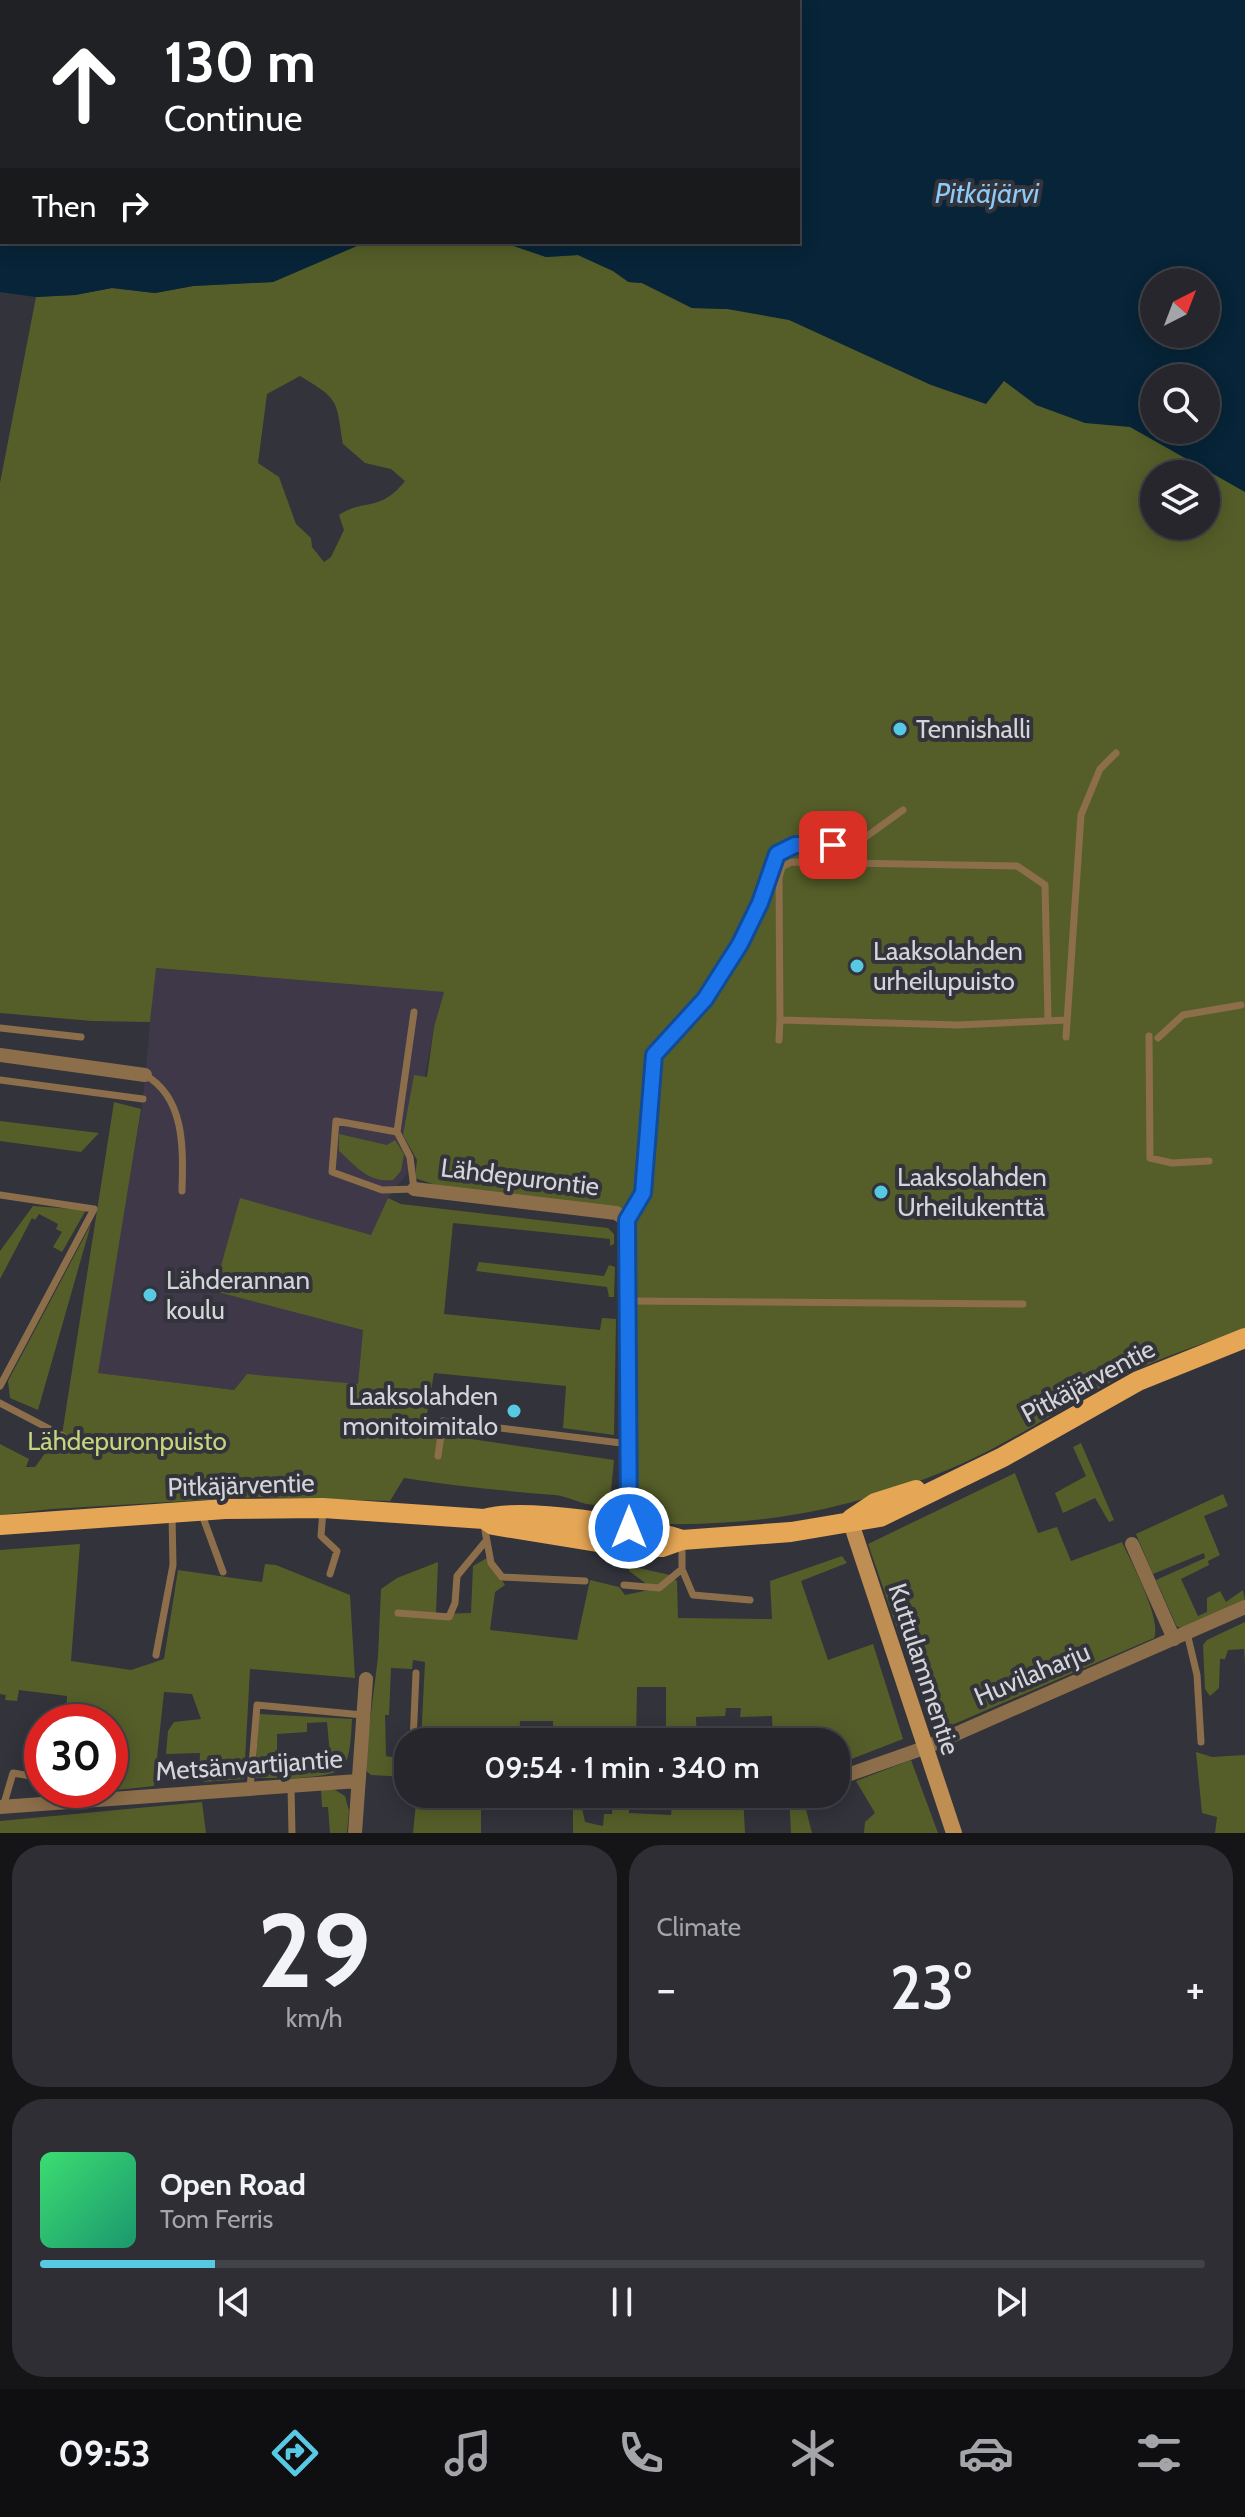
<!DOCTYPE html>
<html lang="en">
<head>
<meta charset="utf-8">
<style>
	:root { --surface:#26262c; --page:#2e2e34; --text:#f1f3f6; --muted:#a4a5a9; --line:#424348; --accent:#58c9e3 }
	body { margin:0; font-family:Cabin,sans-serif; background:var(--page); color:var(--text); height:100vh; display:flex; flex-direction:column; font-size:30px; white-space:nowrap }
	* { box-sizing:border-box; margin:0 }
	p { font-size:26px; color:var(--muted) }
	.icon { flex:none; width:44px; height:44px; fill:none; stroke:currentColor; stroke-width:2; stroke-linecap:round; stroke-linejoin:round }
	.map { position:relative; height:1833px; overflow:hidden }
	.details { display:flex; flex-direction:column; gap:12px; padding:12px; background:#151518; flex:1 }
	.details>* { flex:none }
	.hud { position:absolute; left:0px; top:0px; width:800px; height:244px; box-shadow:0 4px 20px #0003,0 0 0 2px var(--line); background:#202124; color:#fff; overflow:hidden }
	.needle { width:52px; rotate:42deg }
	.tools { position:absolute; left:1140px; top:268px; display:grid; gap:16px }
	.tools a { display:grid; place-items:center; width:80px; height:80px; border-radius:50%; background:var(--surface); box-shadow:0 4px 20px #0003,0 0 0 2px var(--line); font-size:40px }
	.speed { position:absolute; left:24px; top:1704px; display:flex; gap:16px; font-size:40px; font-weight:700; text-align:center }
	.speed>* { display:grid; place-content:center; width:104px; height:104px; border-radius:50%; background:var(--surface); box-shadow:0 4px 20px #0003,0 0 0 2px var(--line); line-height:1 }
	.speed .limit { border:12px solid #d22; background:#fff; color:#111 }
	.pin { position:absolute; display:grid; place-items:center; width:68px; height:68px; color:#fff; margin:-34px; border-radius:16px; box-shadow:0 4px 12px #0006 }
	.me { position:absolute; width:88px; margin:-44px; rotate:0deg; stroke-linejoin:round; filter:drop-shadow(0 0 6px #0008) }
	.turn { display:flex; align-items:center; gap:28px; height:168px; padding:0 32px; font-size:36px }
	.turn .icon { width:104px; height:104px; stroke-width:2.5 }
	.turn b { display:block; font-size:56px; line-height:68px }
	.then { display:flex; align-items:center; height:76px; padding:0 32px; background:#0003; gap:16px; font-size:30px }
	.big { font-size:60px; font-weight:600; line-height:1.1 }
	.details .card { flex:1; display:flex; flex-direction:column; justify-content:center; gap:12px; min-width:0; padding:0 28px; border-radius:32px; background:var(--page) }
	.details .dial { align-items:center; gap:0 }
	.dial b { font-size:104px; line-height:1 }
	.song { display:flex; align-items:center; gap:24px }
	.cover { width:96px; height:96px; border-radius:12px; background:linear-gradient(135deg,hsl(140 70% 55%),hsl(160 70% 35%)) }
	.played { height:8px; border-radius:4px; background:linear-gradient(90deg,var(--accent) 15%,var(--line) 15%) }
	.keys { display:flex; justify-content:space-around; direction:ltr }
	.heat { display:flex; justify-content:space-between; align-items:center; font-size:44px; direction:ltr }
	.details .tiles { flex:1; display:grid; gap:12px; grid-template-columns:1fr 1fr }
	.card:last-child { grid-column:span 2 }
	.trip { position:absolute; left:394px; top:1728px; width:456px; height:80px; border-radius:32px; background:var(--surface); box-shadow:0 4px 20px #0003,0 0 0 2px var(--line); font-weight:600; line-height:80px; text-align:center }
	.tab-bar { display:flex; height:128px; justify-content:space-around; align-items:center; background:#0f0f12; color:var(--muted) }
	.tab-bar .icon { width:56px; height:56px }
	.tab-bar .current { color:var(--accent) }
	.tab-bar b { font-size:36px; color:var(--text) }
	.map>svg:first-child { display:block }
</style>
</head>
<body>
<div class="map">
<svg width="1245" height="1833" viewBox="0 0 1245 1833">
	<rect width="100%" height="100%" fill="#32333b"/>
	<path fill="#3e3849" d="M155,968L444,992L434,1027L407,1174L388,1198L372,1235L358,1385L247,1374L234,1390L97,1373L143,1099Z"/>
	<path fill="#555e29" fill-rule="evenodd" d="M366,242H502L546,257L578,255L613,271L628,282L642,283L692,308L727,309L848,278L1237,384L1245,397V1330C1205,1342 1163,1357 1125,1375C1069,1402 1016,1440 959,1465C861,1507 769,1526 663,1524L655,1518L629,1515L627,1220L459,1193L415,1178L417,1160L403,1135L414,1075L427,1077L434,1027L444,992L156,968L150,1022L92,1021L0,1013V483L36,297L75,295L112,288L155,293L193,286L273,282ZM300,376C340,400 336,400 343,444L365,463L391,469L405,481C380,513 364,498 339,515L344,530L331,557L324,562L312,547L311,538L296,524L279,477L258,463L267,394ZM1154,378H1206V430H1154ZM1154,474H1206V526H1154Z
		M114,1102L141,1109L98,1373L234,1390L247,1374L358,1384L363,1330L214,1291L240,1198L371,1235L388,1198L401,1204L608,1228L614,1234V1244L610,1246V1239L453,1223L444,1314L600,1330L602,1318L616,1319L614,1435L563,1428L566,1386L434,1373L424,1432L614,1460L610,1501C591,1512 574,1497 555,1495C504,1491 455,1486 404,1478L390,1501L258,1497L51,1509L0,1515V1444L29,1459L26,1467H35L54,1441H61Z
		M0,1121L99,1133L81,1152L0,1141Z
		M339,1134L387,1145L395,1140L404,1154L401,1171L393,1180C368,1183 356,1166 339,1151Z
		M33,1206L86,1210L62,1252L53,1247L62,1232L56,1229L58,1224L39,1214L35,1220L32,1218L0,1279V1251Z
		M91,1224L38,1410L10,1398L8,1381Z
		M479,1262L604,1276L609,1265L615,1267L614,1297H609L607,1287L476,1271Z
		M1081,1443L1114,1520L1109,1522L1095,1498L1063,1513L1055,1493L1086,1476L1073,1447Z
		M1015,1473L1038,1533L1057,1527L1071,1561L1122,1542C1131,1562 1162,1619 1154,1638L945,1728L928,1718L868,1544Z
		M1223,1494L1228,1506L1204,1516L1220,1555L1208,1561L1209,1565L1181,1579L1198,1616L1207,1612V1598L1220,1591L1226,1602L1243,1590L1245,1601L1183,1628L1177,1627L1156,1580L1205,1558L1204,1553L1153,1574L1136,1534Z
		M80,1544L71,1661L131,1670L164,1659L178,1570L262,1582L265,1564L276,1565L350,1595L355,1678L250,1669L244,1779L204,1782L199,1778L200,1753L166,1754L168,1731L174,1722L201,1719L192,1694L164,1692L154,1786L60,1796L61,1790H110V1722H66L67,1696L19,1690L17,1701L5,1700L6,1695L0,1694V1550Z
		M842,1556L847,1563L801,1581L828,1660L873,1644L903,1739L836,1765V1742H773L772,1716L740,1717L741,1708H726L725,1716L696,1717L697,1741L726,1742H666V1687H637L636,1742H558L559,1726H553V1721H520L519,1742H421L425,1662L413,1660L412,1669L391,1668L389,1715H385L386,1756L408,1760V1777L371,1775L364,1769L378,1657L381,1589L397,1578L438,1562L436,1614L471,1613L473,1566L487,1558L505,1585L495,1592L490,1630L577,1640L590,1580L619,1587L625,1595L649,1590L648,1585L629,1571L630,1566L670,1575L677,1581L678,1618L772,1619L770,1581Z
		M1245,1622V1665L1244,1649L1228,1650L1225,1659H1220L1219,1688L1210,1696L1205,1689L1203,1645L1207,1640Z
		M259,1714L352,1719C349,1777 346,1773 290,1779V1758L330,1755L327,1722L307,1723V1732L277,1734V1778H255Z
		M1196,1752L1212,1757L1245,1755V1833H1215L1217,1817L1202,1813Z
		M911,1760L938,1833H864L865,1822L875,1813L856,1781Z
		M321,1790H335L345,1796L349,1811L347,1833H330L328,1807H322Z
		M426,1794H506L505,1805L481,1806V1833H413L416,1803H425Z
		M573,1794H579L585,1822L603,1826L604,1814H612L613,1794H629V1813L671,1815L672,1805L694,1806V1794H721L722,1807H734V1794H743L745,1833H573Z
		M789,1794H802L812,1833H791Z
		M202,1802L206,1833H0V1821Z"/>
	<path fill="#072438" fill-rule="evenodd" d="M0,0H1245V492L1130,427L1085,423L1036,405L1004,381L986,404L931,385L789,320L727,309L692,308L642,283L629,282L613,271L578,255L546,257L502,242H798V2H2V242H366L273,282L193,286L155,293L112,288L75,295L36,297L0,292ZM1154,282H1206V334H1154ZM1154,378H1206V430H1154Z"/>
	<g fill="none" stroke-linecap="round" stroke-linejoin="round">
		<path stroke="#8d6e4a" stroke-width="7" d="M780,1020L779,878L782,867L791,862L1017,866L1045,885L1048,1019
			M0,1028L81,1037
			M1149,1036L1150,1158L1172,1163L1209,1161
			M1066,1037L1081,815L1100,769L1116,753
			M1158,1038L1183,1015L1241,1005
			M779,1040L780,1020L958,1025L1067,1020
			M145,1075C186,1098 183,1151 182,1191
			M0,1080L143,1099
			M336,1121L397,1132L410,1157L414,1189L382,1190L332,1172Z
			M397,1132L414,1012
			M0,1195L94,1209L0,1386
			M627,1220L643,1193L654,1055L705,999L740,944L760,903L777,854L795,845L856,844L903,810
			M630,1301L1023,1304
			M0,1403L63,1436
			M438,1456L443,1421L629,1444
			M323,1510L321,1536L337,1551L330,1574
			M201,1512L223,1572
			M484,1525L491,1563L502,1577L585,1581
			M682,1543V1569L693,1595L750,1600
			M624,1585L659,1588L682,1569
			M398,1613L449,1617L455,1603L457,1576L485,1542
			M1187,1633L1197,1675L1201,1742
			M156,1655L173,1565L172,1514
			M413,1742L416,1673
			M291,1786L292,1833
			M250,1789L257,1705L363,1715
			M3,1807L13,1773L42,1778"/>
		<path stroke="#8d6e4a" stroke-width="14" d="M0,1055L145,1075
			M414,1189L616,1213L627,1220L629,1534
			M1132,1544L1174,1639
			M401,1779L408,1780
			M836,1779L924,1748L1245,1607
			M0,1807L358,1781
			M355,1833L366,1679"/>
		<path stroke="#bf8e52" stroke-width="16" d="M850,1520L954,1833"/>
		<path stroke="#e5a656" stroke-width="20" d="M484,1519L493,1525L628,1547H662L682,1540L791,1532L880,1517L1003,1457L1138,1381L1245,1338
			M851,1519L875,1503L916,1490
			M0,1525L225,1509L323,1508L484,1519C522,1507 643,1526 682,1540"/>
	</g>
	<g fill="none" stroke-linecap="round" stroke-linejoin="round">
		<g stroke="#114b97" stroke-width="20">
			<path id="route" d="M629,1528L627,1220L643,1193L654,1055L705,999L740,944L760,903L777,854L795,845H833"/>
		</g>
		<use href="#route" stroke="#1a73e8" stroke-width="14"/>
	</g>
	<g fill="#58c9e3" stroke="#32333b" stroke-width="3">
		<circle cx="900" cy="729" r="8"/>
		<circle cx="857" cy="966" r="8"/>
		<circle cx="881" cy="1192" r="8"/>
		<circle cx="150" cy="1295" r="8"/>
		<circle cx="514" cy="1411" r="8"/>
	</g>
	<g text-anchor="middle" stroke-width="8" stroke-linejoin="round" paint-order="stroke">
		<g font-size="26" fill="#d4d5da" stroke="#32333b" text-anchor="start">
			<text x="916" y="738">Tennishalli</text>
			<text x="873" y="960">Laaksolahden<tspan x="873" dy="30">urheilupuisto</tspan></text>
			<text x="897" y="1186">Laaksolahden<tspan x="897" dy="30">Urheilukenttä</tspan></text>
			<text x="166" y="1289">Lähderannan<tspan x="166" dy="30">koulu</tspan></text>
			<text x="498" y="1405" text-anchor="end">Laaksolahden<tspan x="498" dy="30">monitoimitalo</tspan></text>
		</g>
		<g font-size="26" fill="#d4d5da" stroke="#32333b">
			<text transform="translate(520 1177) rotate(7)" y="9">Lähdepurontie</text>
			<text transform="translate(1088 1381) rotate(-28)" y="9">Pitkäjärventie</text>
			<text transform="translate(241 1485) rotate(-2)" y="9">Pitkäjärventie</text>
			<text transform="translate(924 1669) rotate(72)" y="9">Kuttulammentie</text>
			<text transform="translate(1032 1674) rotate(-23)" y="9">Huvilaharju</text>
			<text transform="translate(249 1765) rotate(-4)" y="9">Metsänvartijantie</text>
		</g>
		<g font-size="26" fill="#c6d57d" stroke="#32333b">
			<text x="127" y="1450">Lähdepuronpuisto</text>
		</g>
		<g font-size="28" font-style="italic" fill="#8ccaf8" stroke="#32333b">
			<text x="987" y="203">Pitkäjärvi</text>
		</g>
	</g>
</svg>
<div class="tools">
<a><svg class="needle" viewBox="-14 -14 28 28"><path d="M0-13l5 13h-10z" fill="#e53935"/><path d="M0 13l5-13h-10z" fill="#a4a5a9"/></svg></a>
<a><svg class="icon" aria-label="search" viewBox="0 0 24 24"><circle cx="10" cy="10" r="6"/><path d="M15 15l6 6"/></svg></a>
<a><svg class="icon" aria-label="layers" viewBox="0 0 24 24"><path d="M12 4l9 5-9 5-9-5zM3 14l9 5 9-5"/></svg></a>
</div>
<div class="speed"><div class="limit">30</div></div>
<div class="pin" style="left:833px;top:845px;background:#d93025"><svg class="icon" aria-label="arrive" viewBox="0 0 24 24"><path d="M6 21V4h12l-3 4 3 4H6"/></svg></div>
<svg class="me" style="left:629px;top:1528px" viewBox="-20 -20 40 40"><circle r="17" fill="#1a73e8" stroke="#fff" stroke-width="3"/><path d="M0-11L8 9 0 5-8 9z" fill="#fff"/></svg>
<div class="trip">09:54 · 1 min · 340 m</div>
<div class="hud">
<div class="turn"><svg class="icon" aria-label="ahead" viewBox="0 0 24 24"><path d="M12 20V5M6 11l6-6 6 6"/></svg><div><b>130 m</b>Continue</div></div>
<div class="then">Then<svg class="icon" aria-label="right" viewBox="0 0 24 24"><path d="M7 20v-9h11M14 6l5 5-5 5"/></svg></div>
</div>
</div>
<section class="details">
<div class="tiles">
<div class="card dial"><b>29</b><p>km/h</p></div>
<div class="card"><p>Climate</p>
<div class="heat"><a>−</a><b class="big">23°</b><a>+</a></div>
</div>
<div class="card">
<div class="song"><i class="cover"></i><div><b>Open Road</b><p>Tom Ferris</p></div></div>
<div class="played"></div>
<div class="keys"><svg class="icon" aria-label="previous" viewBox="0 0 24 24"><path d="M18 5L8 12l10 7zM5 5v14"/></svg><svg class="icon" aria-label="pause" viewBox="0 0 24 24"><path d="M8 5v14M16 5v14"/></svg><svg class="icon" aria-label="next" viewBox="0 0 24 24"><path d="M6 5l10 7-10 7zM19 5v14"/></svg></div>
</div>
</div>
</section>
<nav class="tab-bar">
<b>09:53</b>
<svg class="icon current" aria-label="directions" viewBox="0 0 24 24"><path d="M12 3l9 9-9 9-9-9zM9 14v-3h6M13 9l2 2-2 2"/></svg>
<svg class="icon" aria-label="music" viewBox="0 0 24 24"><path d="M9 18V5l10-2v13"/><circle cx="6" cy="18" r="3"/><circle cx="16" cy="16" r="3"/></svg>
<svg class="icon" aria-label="phone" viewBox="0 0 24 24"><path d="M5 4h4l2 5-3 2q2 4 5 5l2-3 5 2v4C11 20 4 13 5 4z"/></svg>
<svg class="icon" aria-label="climate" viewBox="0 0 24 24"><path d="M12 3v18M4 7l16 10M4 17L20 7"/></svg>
<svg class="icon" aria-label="car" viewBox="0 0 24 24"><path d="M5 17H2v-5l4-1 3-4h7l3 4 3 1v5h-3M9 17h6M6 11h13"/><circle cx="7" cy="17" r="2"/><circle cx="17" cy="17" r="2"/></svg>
<svg class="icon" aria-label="filters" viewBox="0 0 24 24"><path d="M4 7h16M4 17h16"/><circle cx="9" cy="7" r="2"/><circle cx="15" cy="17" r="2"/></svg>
</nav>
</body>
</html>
